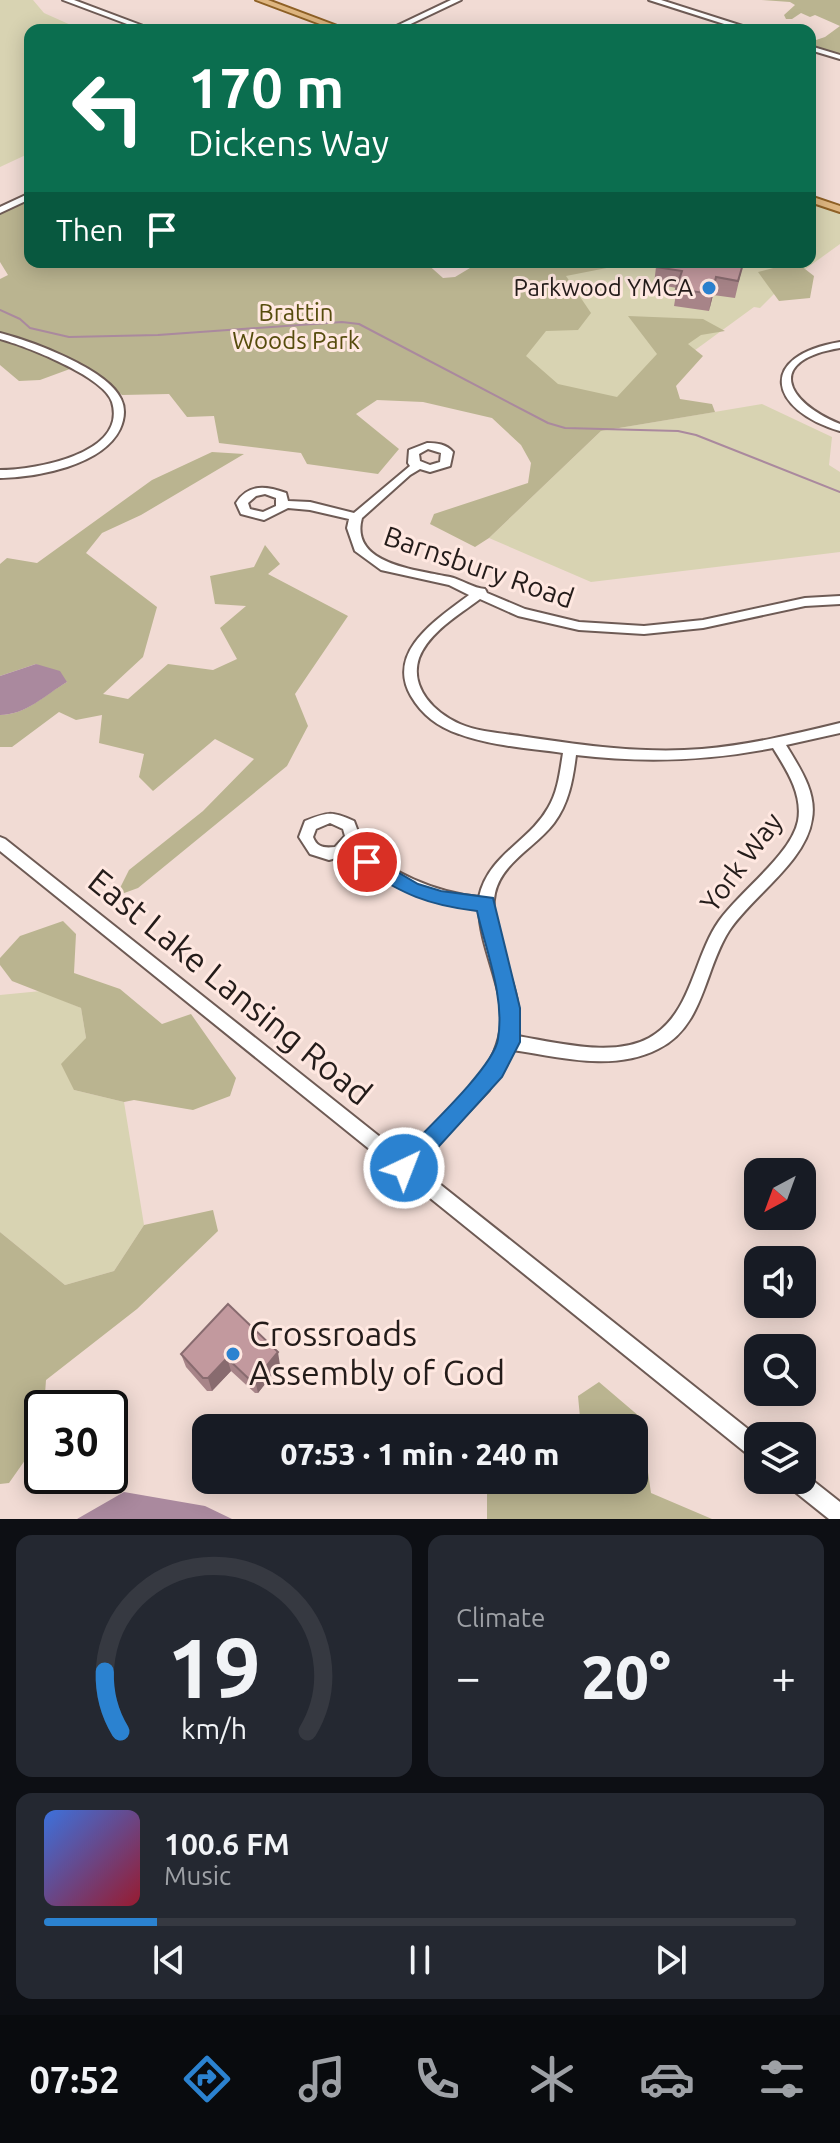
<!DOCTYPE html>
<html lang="en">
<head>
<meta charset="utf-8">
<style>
	:root { --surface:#171b24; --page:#242831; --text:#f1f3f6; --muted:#9ea1a6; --line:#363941; --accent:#2b82d0 }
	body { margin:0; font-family:Ubuntu,sans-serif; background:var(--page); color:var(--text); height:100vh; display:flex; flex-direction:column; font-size:30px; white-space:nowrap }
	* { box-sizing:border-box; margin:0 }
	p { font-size:26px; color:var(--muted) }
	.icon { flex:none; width:44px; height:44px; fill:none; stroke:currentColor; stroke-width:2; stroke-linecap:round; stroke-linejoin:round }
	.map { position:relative; height:1519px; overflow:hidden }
	.drawer { display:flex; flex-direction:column; gap:16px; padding:16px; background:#0d0f14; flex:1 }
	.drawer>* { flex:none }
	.banner { position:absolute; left:24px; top:24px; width:792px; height:244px; border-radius:16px; box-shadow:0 4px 20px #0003; background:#0b6e4f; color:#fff; overflow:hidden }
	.needle { width:52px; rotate:221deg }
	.buttons { position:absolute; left:744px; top:1158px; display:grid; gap:16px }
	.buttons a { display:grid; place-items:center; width:72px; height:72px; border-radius:16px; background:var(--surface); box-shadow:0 4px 20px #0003; font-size:40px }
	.speed { position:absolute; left:24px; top:1390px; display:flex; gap:16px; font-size:40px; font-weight:700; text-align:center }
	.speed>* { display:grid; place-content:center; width:104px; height:104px; border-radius:50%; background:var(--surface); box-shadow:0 4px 20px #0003; line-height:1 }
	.speed .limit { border:4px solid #111; border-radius:12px; background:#fff; color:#111 }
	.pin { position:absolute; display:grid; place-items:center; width:68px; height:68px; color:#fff; margin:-34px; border:4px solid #fff; border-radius:50%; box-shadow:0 2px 8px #0007 }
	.me { position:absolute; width:88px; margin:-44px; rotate:43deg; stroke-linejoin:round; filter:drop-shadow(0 0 6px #0008) }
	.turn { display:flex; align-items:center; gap:28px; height:168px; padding:0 32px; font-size:36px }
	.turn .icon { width:104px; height:104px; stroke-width:2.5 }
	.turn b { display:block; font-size:56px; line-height:68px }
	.then { display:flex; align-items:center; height:76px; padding:0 32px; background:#0003; gap:16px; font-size:30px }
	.big { font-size:60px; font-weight:800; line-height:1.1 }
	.drawer .widget { flex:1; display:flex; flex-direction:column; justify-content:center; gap:12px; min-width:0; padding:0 28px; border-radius:16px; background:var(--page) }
	.drawer .dial { align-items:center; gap:0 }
	.dial svg { height:208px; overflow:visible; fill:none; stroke:var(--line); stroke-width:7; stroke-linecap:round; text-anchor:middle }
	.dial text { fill:var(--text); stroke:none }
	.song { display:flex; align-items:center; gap:24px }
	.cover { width:96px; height:96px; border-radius:12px; background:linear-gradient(135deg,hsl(220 70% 55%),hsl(350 70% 35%)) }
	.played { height:8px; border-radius:4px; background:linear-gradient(90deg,var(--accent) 15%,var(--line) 15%) }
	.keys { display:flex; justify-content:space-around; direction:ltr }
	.heat { display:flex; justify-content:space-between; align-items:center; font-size:44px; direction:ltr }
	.drawer .tiles { flex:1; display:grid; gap:16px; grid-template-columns:1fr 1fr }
	.widget:last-child { grid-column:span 2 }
	.trip { position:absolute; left:192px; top:1414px; width:456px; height:80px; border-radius:16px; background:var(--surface); box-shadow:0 4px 20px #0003; font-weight:800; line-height:80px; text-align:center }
	.tab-bar { display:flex; height:128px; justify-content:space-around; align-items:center; background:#090b0e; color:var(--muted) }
	.tab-bar .icon { width:56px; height:56px }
	.tab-bar .on { color:var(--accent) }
	.tab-bar b { font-size:36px; color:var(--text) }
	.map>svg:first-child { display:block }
</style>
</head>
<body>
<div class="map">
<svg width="840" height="1519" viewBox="0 0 840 1519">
	<rect width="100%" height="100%" fill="#f1dbd4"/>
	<path fill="#d8d3b2" d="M0,0H33L44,13L82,30H30V153L0,167Z
		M810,202L840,213V244L782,286L760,308L754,307L583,432L473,291L520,262H810Z
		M762,404L832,437L829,465L840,472V552L591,582L489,538L601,431Z
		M41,991L81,1008L86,1038L74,1090L124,1102L144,1225L114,1271L65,1285L0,1232V995Z"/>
	<path fill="#bab490" d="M762,0H840V55L810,46V42L825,37L840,26L815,15L810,17L801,13L792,19H786L784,15L795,5L790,2Z
		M30,199V262H425L443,278L455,277L480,262H637L566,276L591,313L578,330L546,331L526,356L558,384L617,397L657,354L628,316L703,319L725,331L701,335L688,344L703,356L676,386L680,399L712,404L715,412L601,431L489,538L475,547L430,524L434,514L528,483L531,463L521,445L492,418L423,402L377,400L356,414L399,449L378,474L307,464L301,453L219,443L214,416L187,417L169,394L122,395L103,378L78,366L40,380L19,381L0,365V279L8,275L0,262V213Z
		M796,262L814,276L810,298L779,301L758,272Z
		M212,452L244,454L141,515L102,533L86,553L157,607L143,657L103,694L128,699L168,664L213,670L237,659L220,628L246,606L215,604L210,576L254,567L265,545L280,564L268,574L348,616L295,694L308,726L287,766L138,888L116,896L129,870L203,811L254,759L215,739L153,791L139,777L144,754L99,743L102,715L76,720L59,712L12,747H0V715C26,715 44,695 67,682L36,664L0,676V564L7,558L37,563L152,480Z
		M63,921L76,934L74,973L120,989L162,1024L191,1014L236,1078L230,1096L193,1110L134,1100L124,1102L74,1090L61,1064L86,1038L81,1008L12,981L0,965V958L20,936Z
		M213,1210L218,1231L137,1309L46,1380L42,1436L9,1483L0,1484V1232L65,1285L114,1271L144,1225Z
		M599,1382L640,1417L651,1493L712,1519H487V1491L505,1480H634V1428H581L578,1396Z"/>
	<path fill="#aa899e" d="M36,664L60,671L67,682C45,695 26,715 0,715V676Z
		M124,1492L205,1506L232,1519H77Z"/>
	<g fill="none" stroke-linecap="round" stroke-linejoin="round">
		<path stroke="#aa899e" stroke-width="2" d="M0,310L20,319L30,328L69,337L158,335L342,322L359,324L548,423L565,428L678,431L696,435L840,492"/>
		<g stroke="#6e5b55" stroke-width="4">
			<path id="minor" d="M63,0H74L154,30H143Z
				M451,0H461L398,30H388Z
				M649,0H661L755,30H743Z
				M810,46L840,55V59L810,50Z
				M30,193V199L0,213V207Z
				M0,333C31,341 108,369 121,399C126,409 124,420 120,429C102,466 37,477 0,478V470C34,470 128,454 112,402C104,376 25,346 0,339Z
				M840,342V348C766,360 784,401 840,424V431C769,410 756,356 840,342Z
				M427,443C437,443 446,444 453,452L450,466L430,472L420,469L410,475L362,518C349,565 419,570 450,577C462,580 473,588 485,589L487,593L525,609L579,622L644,626L703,620L805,598L840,596V604L805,606L703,628L644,634L579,630L518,616L480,599C459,615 429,632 419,658C409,688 435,713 460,724C479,732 500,733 520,736C580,745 641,754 702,749C749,745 795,734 840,723V733L786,745C799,767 817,792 812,819C806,862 752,896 729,931C704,970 704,1027 658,1049C613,1072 560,1057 513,1050L489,1090L417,1166L758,1437V1460L751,1457L0,851V837L5,839L404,1156C445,1113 513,1067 500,1000C494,969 480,940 479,909C428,903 387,884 346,855L329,860L310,854L299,837L305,821C328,812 331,811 354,821L360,837L354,845C394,872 431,892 479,897C488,855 529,842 548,808C558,792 560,771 563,753C528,748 491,746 459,734C438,727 422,715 411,696C385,651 439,618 469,595L449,585L381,570L355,551L347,528L349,519L310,510L288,508L264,520L241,514L236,503C249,483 267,486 286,493L288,501L310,502L354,513L410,466L408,463L409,450ZM428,449L441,453L440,462L430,465L420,461L419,454ZM265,494L276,498V506L263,512L250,509L248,503L256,496ZM773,748C786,769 803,794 798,821C791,855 740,891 719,921C693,958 692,1014 649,1038C613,1058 555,1042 517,1036C528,987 485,941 495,893C502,862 536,847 554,823C569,803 573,779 576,755C643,763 707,761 773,748ZM330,823L343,829L345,836L335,847C325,848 317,848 313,837L316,829Z
				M802,1472L840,1502V1519H829L789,1487L786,1480H802Z"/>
		</g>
		<g stroke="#8f6126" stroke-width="4">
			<path id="major" d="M256,0H268L348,30H336Z
				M810,196L840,206V212L810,202Z"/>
		</g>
		<use href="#minor" fill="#fff" fill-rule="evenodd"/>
		<use href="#major" fill="#dfb681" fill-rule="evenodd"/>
	</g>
	<path fill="#a78488" d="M743,264L735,298L713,295L709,311L674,306L677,288L654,284L656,267Z
		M228,1304L280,1365L258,1393H255L231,1371L212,1391H207L186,1367L181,1354Z"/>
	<path fill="#886b6f" d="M716,277L713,295L709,311L712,294Z
		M278,1352L280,1365L258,1393L255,1380Z
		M227,1358L231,1371L212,1391L208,1378Z"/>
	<path fill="#c2999e" stroke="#886b6f" stroke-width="2" d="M658,262H735L743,264L738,281L716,277L712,294L676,289L682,271L656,267Z
		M228,1304L278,1352L255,1380L251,1381L227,1358L208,1378H203L181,1354Z"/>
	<path fill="#2b82d0" stroke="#1c5487" stroke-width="2" d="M367,854L418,884L441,891L493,898L520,1008V1042L502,1077L412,1176L404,1179L396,1176L392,1168L396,1161C419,1136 494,1068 498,1039C505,997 486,951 477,911C426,905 404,894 360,867L357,862L360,857Z"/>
	<g fill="#2b82d0" stroke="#ffe8e1" stroke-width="3">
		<circle cx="709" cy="288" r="8"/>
		<circle cx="233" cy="1354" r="8"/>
	</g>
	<g text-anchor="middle" stroke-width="6" stroke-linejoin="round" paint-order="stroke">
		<g font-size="24" fill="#241c1a" stroke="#ffe8e1" text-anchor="end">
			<text x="693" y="296">Parkwood YMCA</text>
		</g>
		<g font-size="24" fill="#564c0d" stroke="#ffe8e1">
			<text x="296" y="321">Brattin<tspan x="296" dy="28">Woods Park</tspan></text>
		</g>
		<g font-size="28" fill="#241c1a" stroke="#ffe8e1">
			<text transform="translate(479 567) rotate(19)" y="10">Barnsbury Road</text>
			<text transform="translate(741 862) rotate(-53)" y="10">York Way</text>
		</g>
		<g font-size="34" fill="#241c1a" stroke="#ffe8e1">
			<text transform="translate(230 987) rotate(39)" y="12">East Lake Lansing Road</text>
		</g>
		<g font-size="34" fill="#241c1a" stroke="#ffe8e1" text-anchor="start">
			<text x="249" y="1346">Crossroads<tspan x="249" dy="39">Assembly of God</tspan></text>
		</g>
	</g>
</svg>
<div class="buttons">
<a><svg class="needle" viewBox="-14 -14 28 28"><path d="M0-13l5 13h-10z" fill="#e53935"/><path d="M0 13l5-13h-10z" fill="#9ea1a6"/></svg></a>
<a><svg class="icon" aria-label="sound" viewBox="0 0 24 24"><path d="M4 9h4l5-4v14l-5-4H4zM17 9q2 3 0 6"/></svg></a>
<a><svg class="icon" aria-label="search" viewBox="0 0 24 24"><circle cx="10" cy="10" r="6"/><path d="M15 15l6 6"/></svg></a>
<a><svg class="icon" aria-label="layers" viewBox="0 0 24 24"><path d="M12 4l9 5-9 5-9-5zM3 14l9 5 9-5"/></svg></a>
</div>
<div class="speed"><div class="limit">30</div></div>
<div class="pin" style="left:367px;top:862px;background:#d93025"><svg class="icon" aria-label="arrive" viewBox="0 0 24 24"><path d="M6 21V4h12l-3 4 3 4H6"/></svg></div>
<svg class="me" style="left:404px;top:1168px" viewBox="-20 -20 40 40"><circle r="17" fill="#2b82d0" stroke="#fff" stroke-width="3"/><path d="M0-11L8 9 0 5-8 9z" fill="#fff"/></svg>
<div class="trip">07:53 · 1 min · 240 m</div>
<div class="banner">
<div class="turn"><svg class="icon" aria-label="left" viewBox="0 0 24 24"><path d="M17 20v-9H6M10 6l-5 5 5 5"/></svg><div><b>170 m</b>Dickens Way</div></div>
<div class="then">Then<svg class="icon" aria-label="arrive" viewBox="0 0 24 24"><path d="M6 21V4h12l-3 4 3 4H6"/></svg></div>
</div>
</div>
<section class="drawer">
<div class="tiles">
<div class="widget dial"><svg viewBox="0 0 100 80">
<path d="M14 69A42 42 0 1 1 86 69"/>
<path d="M14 69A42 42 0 0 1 8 46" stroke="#2b82d0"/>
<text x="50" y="56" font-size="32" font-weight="700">19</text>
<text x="50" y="72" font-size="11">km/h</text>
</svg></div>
<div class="widget"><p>Climate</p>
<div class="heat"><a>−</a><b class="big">20°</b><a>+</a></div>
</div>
<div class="widget">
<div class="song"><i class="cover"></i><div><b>100.6 FM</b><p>Music</p></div></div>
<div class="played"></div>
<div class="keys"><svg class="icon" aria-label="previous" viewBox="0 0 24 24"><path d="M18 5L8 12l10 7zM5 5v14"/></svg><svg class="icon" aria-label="pause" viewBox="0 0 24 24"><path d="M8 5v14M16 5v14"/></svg><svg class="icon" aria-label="next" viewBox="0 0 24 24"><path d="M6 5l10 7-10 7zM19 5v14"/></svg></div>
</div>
</div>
</section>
<nav class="tab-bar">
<b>07:52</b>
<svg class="icon on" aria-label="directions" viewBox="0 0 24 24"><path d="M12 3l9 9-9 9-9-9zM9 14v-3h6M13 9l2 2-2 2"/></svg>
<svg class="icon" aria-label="music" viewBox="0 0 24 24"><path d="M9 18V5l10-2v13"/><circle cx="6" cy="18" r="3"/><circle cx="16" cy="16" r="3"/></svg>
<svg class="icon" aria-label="phone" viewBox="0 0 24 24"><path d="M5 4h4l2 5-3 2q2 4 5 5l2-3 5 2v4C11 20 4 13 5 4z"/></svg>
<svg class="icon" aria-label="climate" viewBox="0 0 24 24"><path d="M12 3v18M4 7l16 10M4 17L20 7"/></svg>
<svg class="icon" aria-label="car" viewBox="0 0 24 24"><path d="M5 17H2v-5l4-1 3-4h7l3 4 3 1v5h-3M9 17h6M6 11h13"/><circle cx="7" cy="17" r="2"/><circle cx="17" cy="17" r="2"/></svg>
<svg class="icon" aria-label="filters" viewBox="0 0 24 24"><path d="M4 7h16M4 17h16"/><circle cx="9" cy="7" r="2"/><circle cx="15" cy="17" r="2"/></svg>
</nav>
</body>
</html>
